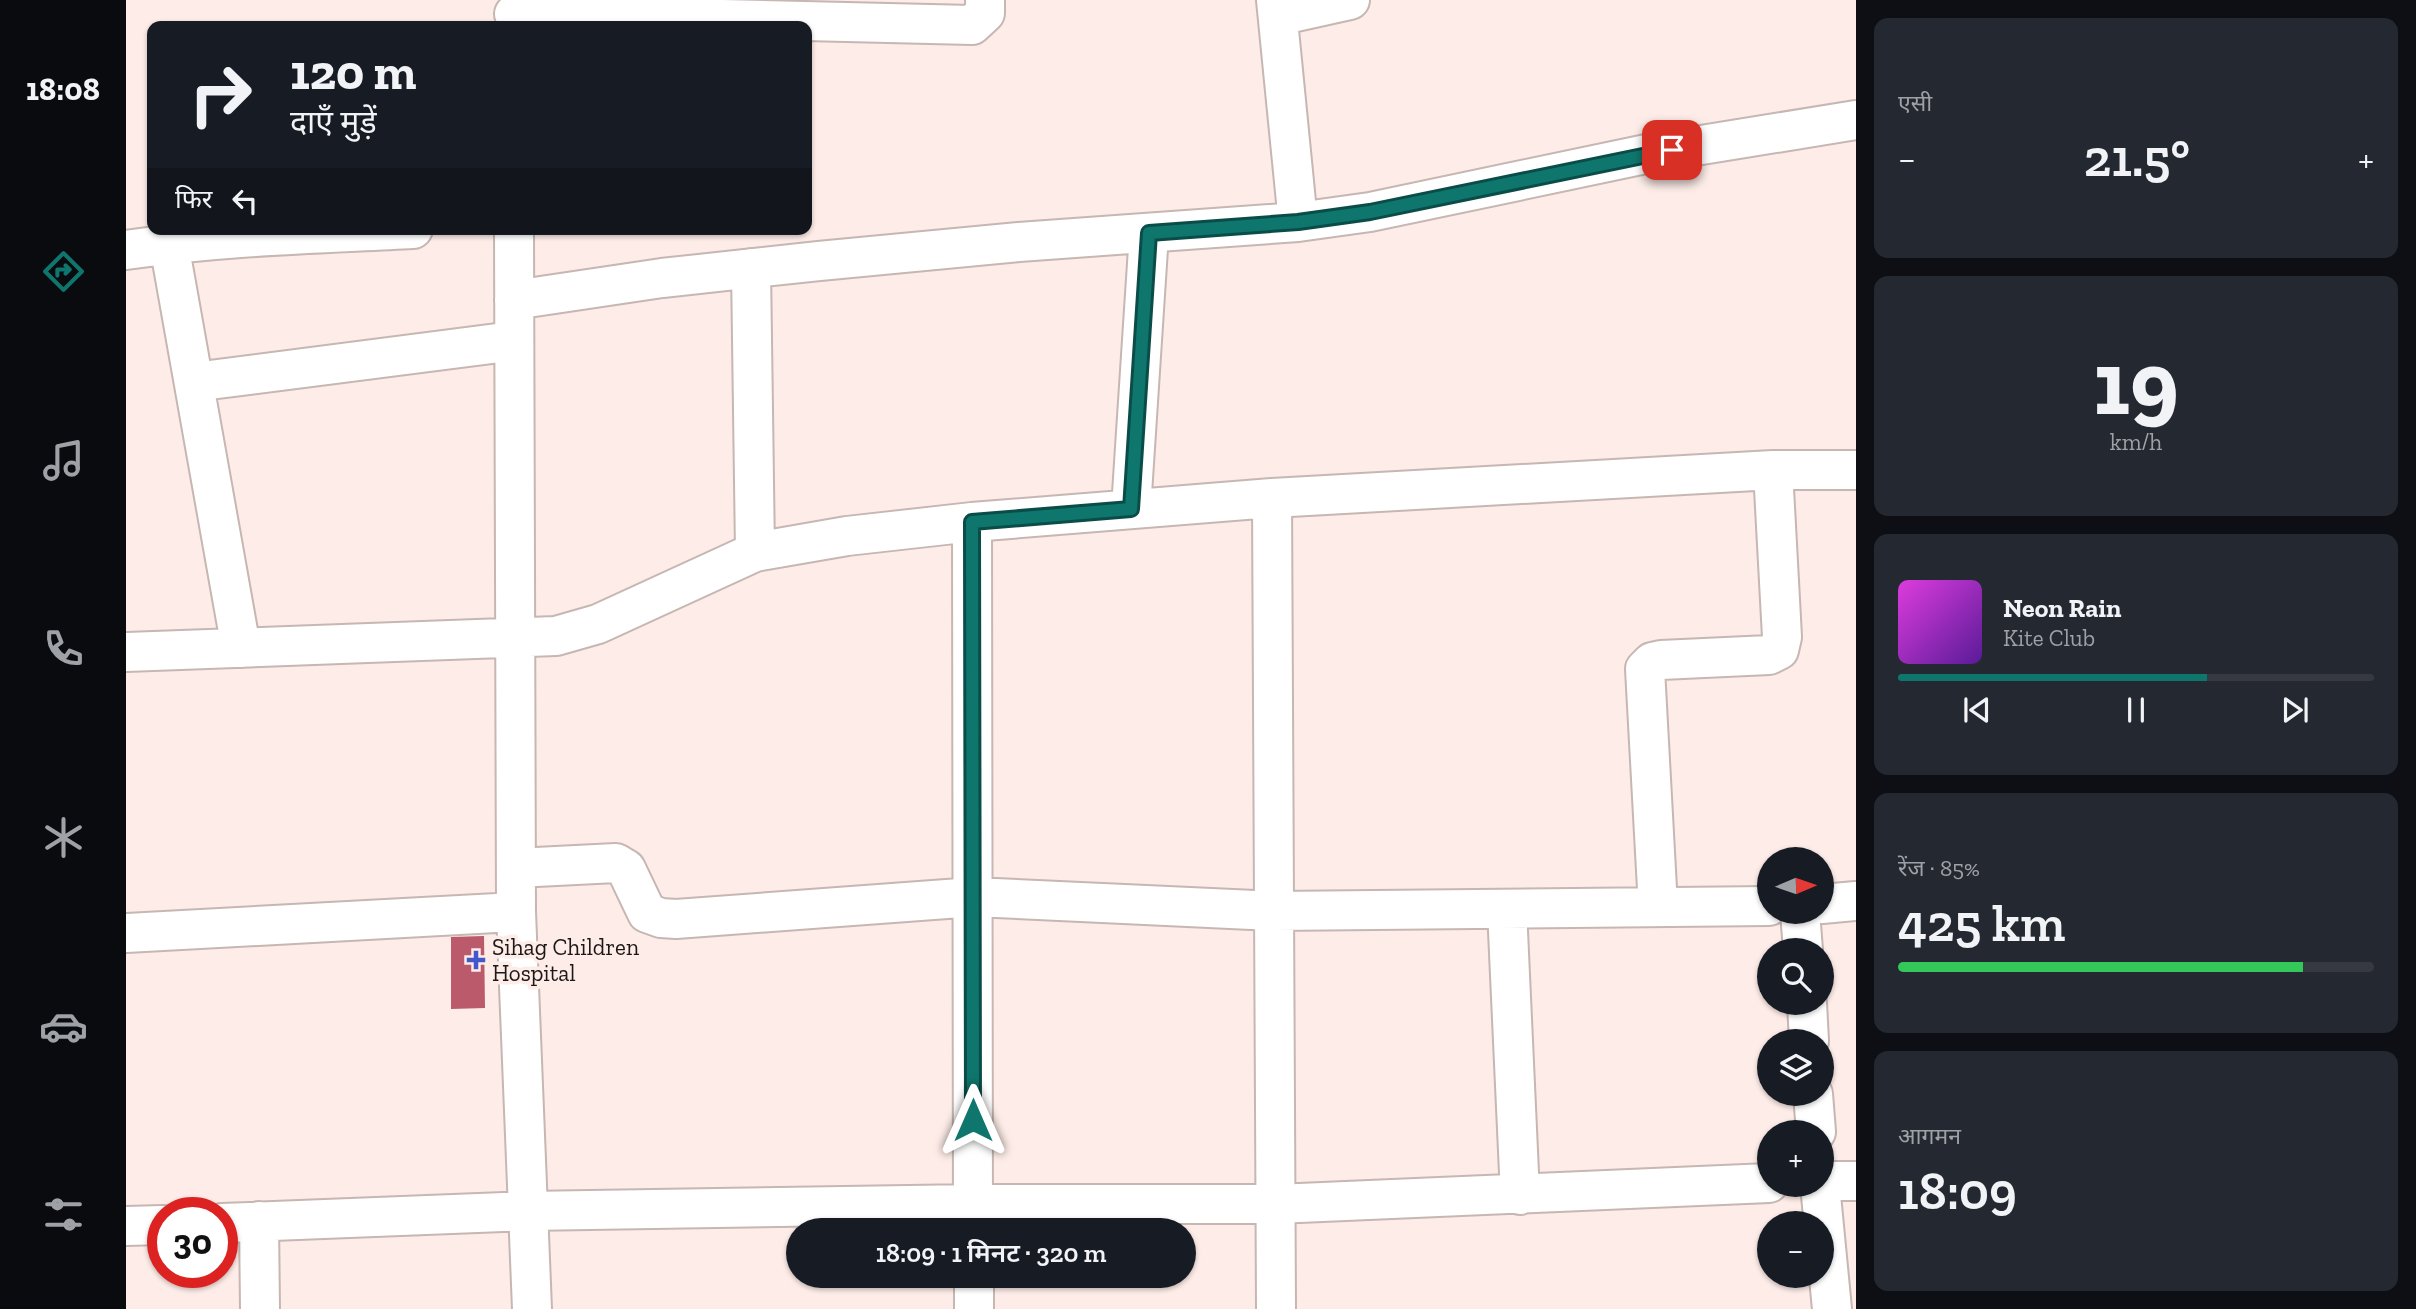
<!DOCTYPE html>
<html lang="hi">
<head>
<meta charset="utf-8">
<style>
	:root { --surface:#171b24; --page:#242831; --text:#f1f3f6; --muted:#9ea1a6; --line:#363941; --accent:#0f766e }
	body { margin:0; font-family:"Zilla Slab","Noto Sans Devanagari",serif; background:var(--page); color:var(--text); height:100vh; display:flex; flex-direction:column; font-size:26px; white-space:nowrap }
	* { box-sizing:border-box; margin:0 }
	p { font-size:23px; color:var(--muted) }
	.icon { flex:none; width:38px; height:38px; fill:none; stroke:currentColor; stroke-width:2; stroke-linecap:round; stroke-linejoin:round }
	.map { position:relative; flex:1; overflow:hidden }
	.drawer { display:flex; flex-direction:column; gap:18px; padding:18px; background:#0d0f14; width:560px }
	.drawer>* { flex:none }
	.top-card { position:absolute; left:21px; top:21px; width:665px; height:214px; border-radius:14px; box-shadow:0 2px 5px #0004; background:#171b24; color:var(--text); overflow:hidden }
	.needle { width:46px; rotate:88deg }
	.controls { position:absolute; left:1631px; top:847px; display:grid; gap:14px }
	.controls a { display:grid; place-items:center; width:77px; height:77px; border-radius:50%; background:var(--surface); box-shadow:0 2px 5px #0004; font-size:35px }
	.speed { position:absolute; left:21px; top:1197px; display:flex; gap:14px; font-size:35px; font-weight:700; text-align:center }
	.speed>* { display:grid; place-content:center; width:91px; height:91px; border-radius:50%; background:var(--surface); box-shadow:0 2px 5px #0004; line-height:1 }
	.speed .limit { border:10px solid #d22; background:#fff; color:#111 }
	.pin { position:absolute; display:grid; place-items:center; width:60px; height:60px; color:#fff; margin:-30px; border-radius:14px; box-shadow:0 4px 10px #0006 }
	.me { position:absolute; width:77px; margin:-38px; rotate:0deg; stroke-linejoin:round; filter:drop-shadow(0 0 5px #0008) }
	.turn { display:flex; align-items:center; gap:24px; height:147px; padding:0 28px; font-size:32px }
	.turn .icon { width:91px; height:91px; stroke-width:2.5 }
	.turn b { display:block; font-size:49px; line-height:60px }
	.then { display:flex; align-items:center; height:66px; padding:0 28px; background:#0003; gap:14px; font-size:26px }
	.big { font-size:52px; font-weight:600; line-height:1.1 }
	.drawer .card { flex:1; display:flex; flex-direction:column; justify-content:center; gap:10px; min-width:0; padding:0 24px; border-radius:14px; background:var(--page) }
	.drawer .dial { align-items:center; gap:0 }
	.dial b { font-size:91px; line-height:1 }
	.song { display:flex; align-items:center; gap:21px }
	.cover { width:84px; height:84px; border-radius:10px; background:linear-gradient(135deg,hsl(300 70% 55%),hsl(270 70% 35%)) }
	.played { height:7px; border-radius:4px; background:linear-gradient(90deg,var(--accent) 65%,var(--line) 65%) }
	.keys { display:flex; justify-content:space-around; direction:ltr }
	.heat { display:flex; justify-content:space-between; align-items:center; font-size:38px; direction:ltr }
	.charge { height:10px; border-radius:5px; background:linear-gradient(90deg,#34c759 85%,var(--line) 0) }
	.trip { position:absolute; left:660px; top:1218px; width:410px; height:70px; border-radius:35px; background:var(--surface); box-shadow:0 2px 5px #0004; font-weight:600; line-height:70px; text-align:center }
	main { display:flex; flex:1; min-height:0 }
	.tabs { display:flex; flex-direction:column; width:126px; justify-content:space-around; align-items:center; background:#090b0e; color:var(--muted) }
	.tabs .icon { width:49px; height:49px }
	.tabs .current { color:var(--accent) }
	.tabs b { font-size:32px; color:var(--text) }
	.map>svg:first-child { display:block }
</style>
</head>
<body>
<main>
<nav class="tabs">
<b>18:08</b>
<svg class="icon current" aria-label="directions" viewBox="0 0 24 24"><path d="M12 3l9 9-9 9-9-9zM9 14v-3h6M13 9l2 2-2 2"/></svg>
<svg class="icon" aria-label="music" viewBox="0 0 24 24"><path d="M9 18V5l10-2v13"/><circle cx="6" cy="18" r="3"/><circle cx="16" cy="16" r="3"/></svg>
<svg class="icon" aria-label="phone" viewBox="0 0 24 24"><path d="M5 4h4l2 5-3 2q2 4 5 5l2-3 5 2v4C11 20 4 13 5 4z"/></svg>
<svg class="icon" aria-label="climate" viewBox="0 0 24 24"><path d="M12 3v18M4 7l16 10M4 17L20 7"/></svg>
<svg class="icon" aria-label="car" viewBox="0 0 24 24"><path d="M5 17H2v-5l4-1 3-4h7l3 4 3 1v5h-3M9 17h6M6 11h13"/><circle cx="7" cy="17" r="2"/><circle cx="17" cy="17" r="2"/></svg>
<svg class="icon" aria-label="filters" viewBox="0 0 24 24"><path d="M4 7h16M4 17h16"/><circle cx="9" cy="7" r="2"/><circle cx="15" cy="17" r="2"/></svg>
</nav>
<div class="map">
<svg width="1730" height="1309" viewBox="0 0 1730 1309">
	<rect width="100%" height="100%" fill="#fdece8"/>
	<path fill="#ba5a6b" d="M358,936L359,1008L325,1009V937Z"/>
	<g fill="none" stroke-linecap="round" stroke-linejoin="round">
		<g stroke="#c6b7b2" stroke-width="42">
			<path id="minor" d="M1150,0L1172,222
				M388,14L846,25L859,13V0
				M1152,16L1224,0
				M388,229L390,912L406,1309
				M43,244L115,648
				M0,250C95,236 191,234 287,229
				M625,268L629,552
				M388,300L536,278L693,261L893,242L1172,222L1244,212L1520,154L1730,120
				M68,382L388,341
				M1146,498L1150,1309
				M1005,509L1023,233
				M846,522L847,1228
				M0,652L430,636L472,624L629,552L721,536L846,522L1146,498L1647,470H1730
				M390,868L490,863L500,869L521,913L535,918L550,919L848,897L1149,911L1643,906
				M1696,904L1730,901
				M1532,907L1519,669L1526,662L1535,660L1643,655L1653,650L1656,637L1647,470
				M1381,909L1394,1195
				M1674,912L1677,950
				M0,933L390,912
				M1681,1003L1683,1041
				M1687,1094L1690,1132
				M1696,1181H1730
				M1694,1185L1706,1309
				M133,1221L134,1309
				M96,1223L401,1211L847,1204H1150L1643,1183
				M0,1226L37,1225
				M848,1276V1309"/>
		</g>
		<use href="#minor" stroke="#fff" stroke-width="38"/>
	</g>
	<g fill="none" stroke-linecap="round" stroke-linejoin="round">
		<g stroke="#0a4d48" stroke-width="18">
			<path id="route" d="M847,1120L846,522L1005,509L1023,233L1172,222L1244,212L1546,150"/>
		</g>
		<use href="#route" stroke="#0f766e" stroke-width="12"/>
	</g>
	<path fill="#4258cb" stroke="#fdece8" stroke-width="2.5" d="M346.5 949.5h7v7h7v7h-7v7h-7v-7h-7v-7h7z"/>
	<g text-anchor="middle" stroke-width="7" stroke-linejoin="round" paint-order="stroke">
		<g font-size="23" fill="#1d1816" stroke="#fdece8" text-anchor="start">
			<text x="366" y="955">Sihag Children<tspan x="366" dy="26">Hospital</tspan></text>
		</g>
	</g>
</svg>
<div class="controls">
<a><svg class="needle" viewBox="-14 -14 28 28"><path d="M0-13l5 13h-10z" fill="#e53935"/><path d="M0 13l5-13h-10z" fill="#9ea1a6"/></svg></a>
<a><svg class="icon" aria-label="search" viewBox="0 0 24 24"><circle cx="10" cy="10" r="6"/><path d="M15 15l6 6"/></svg></a>
<a><svg class="icon" aria-label="layers" viewBox="0 0 24 24"><path d="M12 4l9 5-9 5-9-5zM3 14l9 5 9-5"/></svg></a>
<a>+</a>
<a>−</a>
</div>
<div class="speed"><div class="limit">30</div></div>
<div class="pin" style="left:1546px;top:150px;background:#d93025"><svg class="icon" aria-label="arrive" viewBox="0 0 24 24"><path d="M6 21V4h12l-3 4 3 4H6"/></svg></div>
<svg class="me" style="left:847px;top:1120px" viewBox="-20 -20 40 40"><path d="M0-17L14 15 0 8-14 15z" fill="#0f766e" stroke="#fff" stroke-width="4"/></svg>
<div class="trip">18:09 · 1 मिनट · 320 m</div>
<div class="top-card">
<div class="turn"><svg class="icon" aria-label="right" viewBox="0 0 24 24"><path d="M7 20v-9h11M14 6l5 5-5 5"/></svg><div><b>120 m</b>दाएँ मुड़ें</div></div>
<div class="then">फिर<svg class="icon" aria-label="left" viewBox="0 0 24 24"><path d="M17 20v-9H6M10 6l-5 5 5 5"/></svg></div>
</div>
</div>
<section class="drawer">
<div class="card"><p>एसी</p>
<div class="heat"><a>−</a><b class="big">21.5°</b><a>+</a></div>
</div>
<div class="card dial"><b>19</b><p>km/h</p></div>
<div class="card">
<div class="song"><i class="cover"></i><div><b>Neon Rain</b><p>Kite Club</p></div></div>
<div class="played"></div>
<div class="keys"><svg class="icon" aria-label="previous" viewBox="0 0 24 24"><path d="M18 5L8 12l10 7zM5 5v14"/></svg><svg class="icon" aria-label="pause" viewBox="0 0 24 24"><path d="M8 5v14M16 5v14"/></svg><svg class="icon" aria-label="next" viewBox="0 0 24 24"><path d="M6 5l10 7-10 7zM19 5v14"/></svg></div>
</div>
<div class="card"><p>रेंज · 85%</p><b class="big">425 km</b><div class="charge"></div></div>
<div class="card"><p>आगमन</p><b class="big">18:09</b></div>
</section>
</main>
</body>
</html>
